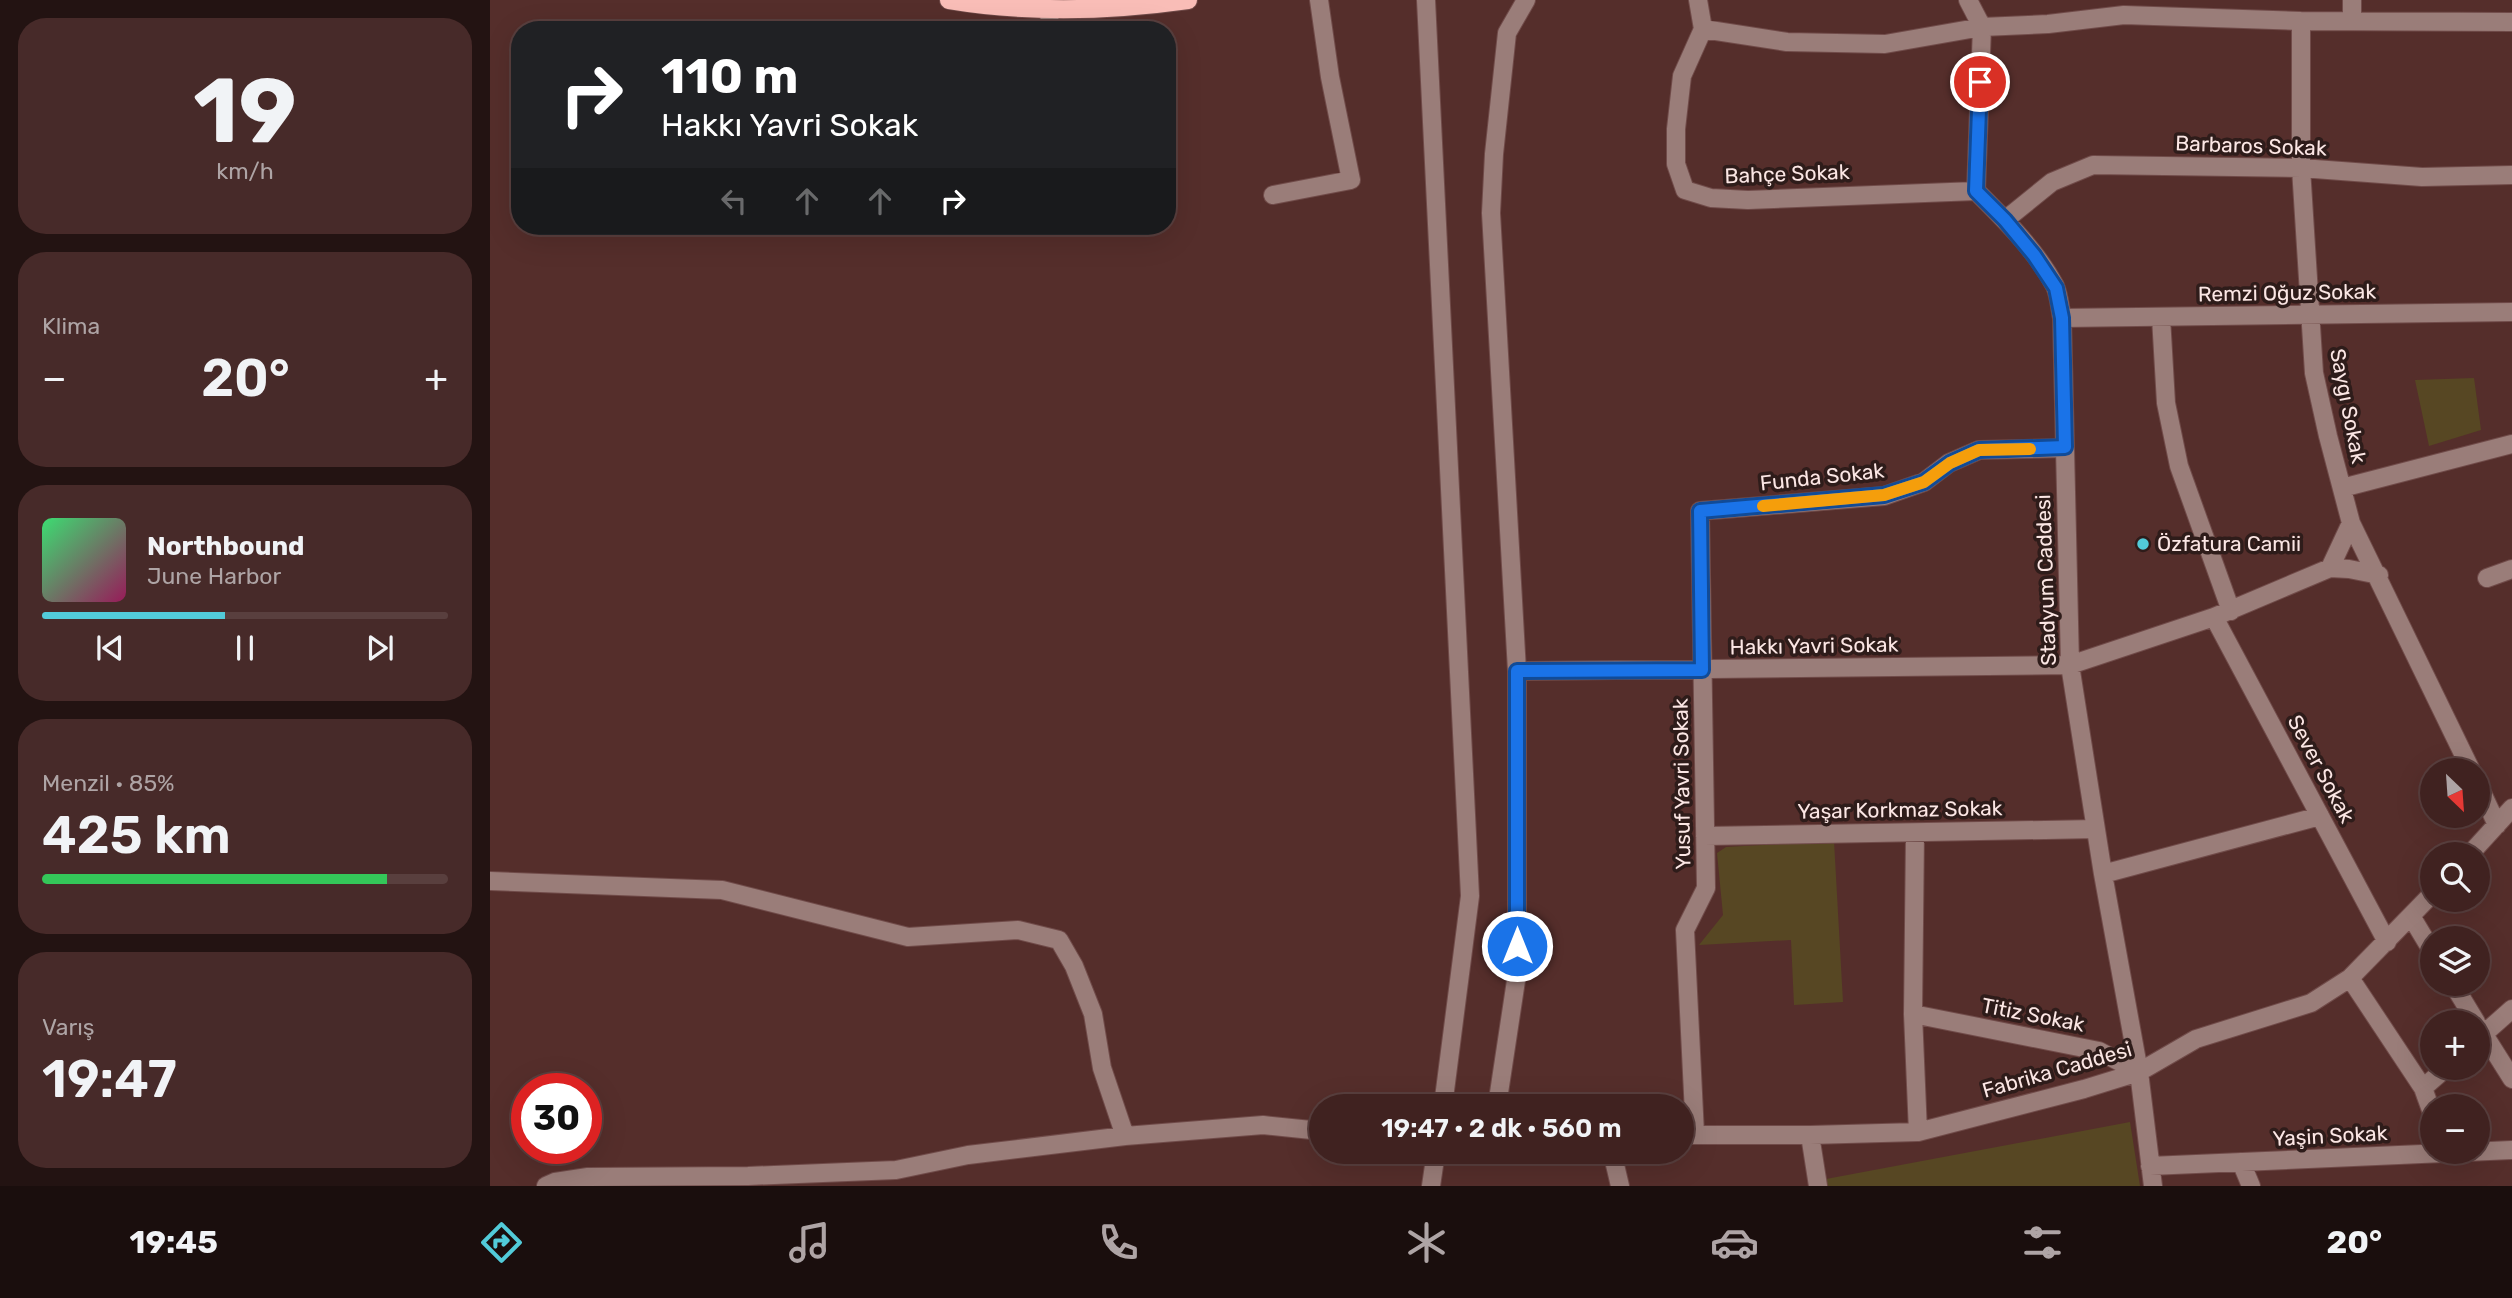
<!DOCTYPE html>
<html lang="tr">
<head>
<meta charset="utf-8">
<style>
	:root { --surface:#402220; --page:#472a29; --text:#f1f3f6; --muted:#aea4a5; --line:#593f3e; --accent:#52cbd9 }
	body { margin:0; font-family:Rubik,sans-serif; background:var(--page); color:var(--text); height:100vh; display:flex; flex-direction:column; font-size:26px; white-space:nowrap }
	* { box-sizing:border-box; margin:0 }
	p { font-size:23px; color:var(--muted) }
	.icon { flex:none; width:38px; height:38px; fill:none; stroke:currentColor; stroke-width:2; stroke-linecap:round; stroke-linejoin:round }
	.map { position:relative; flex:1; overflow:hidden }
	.sheet { display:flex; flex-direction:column; gap:18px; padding:18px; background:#231312; width:490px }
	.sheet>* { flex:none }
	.top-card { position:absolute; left:21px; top:21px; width:665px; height:214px; border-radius:28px; box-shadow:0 7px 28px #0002,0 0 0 2px var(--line); background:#202124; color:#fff; overflow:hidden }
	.needle { width:46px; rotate:155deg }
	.tools { position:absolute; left:1930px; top:758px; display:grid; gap:14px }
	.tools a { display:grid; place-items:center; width:70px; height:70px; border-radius:50%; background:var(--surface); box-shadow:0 7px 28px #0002,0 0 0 2px var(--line); font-size:35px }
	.speed { position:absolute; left:21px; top:1073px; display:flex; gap:14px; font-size:35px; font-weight:700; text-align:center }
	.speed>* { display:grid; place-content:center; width:91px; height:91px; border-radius:50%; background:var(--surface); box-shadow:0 7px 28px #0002,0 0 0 2px var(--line); line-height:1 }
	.speed .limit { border:10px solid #d22; background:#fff; color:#111 }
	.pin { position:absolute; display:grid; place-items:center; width:60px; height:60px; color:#fff; margin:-30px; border:4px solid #fff; border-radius:50%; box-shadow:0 2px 7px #0007 }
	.me { position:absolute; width:77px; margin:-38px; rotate:0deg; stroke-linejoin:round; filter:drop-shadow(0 0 5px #0008) }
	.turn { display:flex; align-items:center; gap:24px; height:147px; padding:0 35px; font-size:32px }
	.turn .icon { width:91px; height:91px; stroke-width:2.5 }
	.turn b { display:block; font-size:49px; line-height:60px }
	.lanes { display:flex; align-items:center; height:66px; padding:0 35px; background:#0003; justify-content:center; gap:35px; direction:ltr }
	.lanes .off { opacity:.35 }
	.big { font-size:52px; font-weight:600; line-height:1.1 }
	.sheet .widget { flex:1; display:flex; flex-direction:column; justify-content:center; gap:10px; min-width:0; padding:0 24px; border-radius:28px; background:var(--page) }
	.sheet .dial { align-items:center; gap:0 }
	.dial b { font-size:91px; line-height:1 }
	.song { display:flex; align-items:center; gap:21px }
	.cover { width:84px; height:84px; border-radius:10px; background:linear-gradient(135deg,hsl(140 70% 55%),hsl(330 70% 35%)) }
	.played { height:7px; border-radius:4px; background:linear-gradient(90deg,var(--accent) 45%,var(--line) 45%) }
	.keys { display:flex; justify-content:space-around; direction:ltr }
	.heat { display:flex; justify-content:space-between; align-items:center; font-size:38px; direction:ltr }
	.charge { height:10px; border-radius:5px; background:linear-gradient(90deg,#34c759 85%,var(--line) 0) }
	.trip { position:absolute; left:819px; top:1094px; width:385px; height:70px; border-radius:35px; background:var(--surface); box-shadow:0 7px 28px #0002,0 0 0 2px var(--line); font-weight:600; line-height:70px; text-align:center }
	.dock { display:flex; height:112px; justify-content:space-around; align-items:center; background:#1a0e0d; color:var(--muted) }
	.dock .icon { width:49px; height:49px }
	.dock .selected { color:var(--accent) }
	.dock b { font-size:32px; color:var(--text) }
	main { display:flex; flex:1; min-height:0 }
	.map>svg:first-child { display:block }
</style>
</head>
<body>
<main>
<section class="sheet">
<div class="widget dial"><b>19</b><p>km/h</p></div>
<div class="widget"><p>Klima</p>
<div class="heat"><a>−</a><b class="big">20°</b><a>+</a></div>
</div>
<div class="widget">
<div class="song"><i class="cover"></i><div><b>Northbound</b><p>June Harbor</p></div></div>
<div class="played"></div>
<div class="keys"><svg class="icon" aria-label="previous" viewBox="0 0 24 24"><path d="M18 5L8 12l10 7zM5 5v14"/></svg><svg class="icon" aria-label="pause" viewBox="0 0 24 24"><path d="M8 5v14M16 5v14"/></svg><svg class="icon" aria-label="next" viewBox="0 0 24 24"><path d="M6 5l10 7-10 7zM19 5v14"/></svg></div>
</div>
<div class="widget"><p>Menzil · 85%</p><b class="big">425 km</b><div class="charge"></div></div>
<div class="widget"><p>Varış</p><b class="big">19:47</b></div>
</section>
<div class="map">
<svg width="2022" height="1186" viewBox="0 0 2022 1186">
	<rect width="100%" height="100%" fill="#552e2b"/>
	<path fill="#574723" d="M1984,378L1991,430L1939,446L1925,380Z
		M1344,841L1353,1002L1304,1005L1301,940L1209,945L1233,915L1227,853L1236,847Z
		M1640,1122L1650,1186H1337L1336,1179Z"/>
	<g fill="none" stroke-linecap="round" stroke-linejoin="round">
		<g stroke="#704b49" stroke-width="20">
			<path id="minor" d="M936,0L980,896L953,1106
				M1208,0L1213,29L1297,42L1395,44L1492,27L1558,24L1634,15L1811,21L2022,22
				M1478,0L1492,27L1486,191C1514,219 1546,250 1565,286C1569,295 1570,308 1572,318L1580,665L1613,874L1649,1072L1663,1186
				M1862,0V21
				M559,9L560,30
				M1811,21V168L1824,373L1838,436L1861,523L1981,770
				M1213,29L1192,76L1186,129V164L1195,190L1221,198L1258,200L1486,191
				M783,195L861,180L840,77L829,0
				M1515,220L1562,182L1603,165L1811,168L1932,177L2022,175
				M1671,317L1676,403L1689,466L1741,611
				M1572,318L2022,312
				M1852,488L2022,444
				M1840,568L1861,523
				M1997,578L2022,569
				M1724,617L1897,942
				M1027,671L1580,665L1724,617L1840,568L1859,569L1889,575
				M1988,784L2007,825
				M1425,833L1423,1014L1428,1132
				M1215,836L1606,829
				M1980,854L2022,808
				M1613,874L1830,816
				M0,881L232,890L418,937L528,930L569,940L584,966L603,1014L612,1068L635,1136
				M1921,916L1942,951
				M1860,978L1933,1088
				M1963,984L1986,1022
				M1423,1014L1609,1051L1649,1072
				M1988,1025L2022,1079
				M1988,1039L2022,1009
				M1007,1106L1027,974V671L1001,213L1004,154L1017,33L1036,0
				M1942,1113L1933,1088L1956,1068
				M1205,1134L1195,930L1216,888L1210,511L1394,496L1434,482L1459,463L1489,450L1575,448
				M1192,1135H1320L1428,1132L1594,1089L1649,1072L1706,1039L1821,1003L1860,978L1942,894
				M1320,1135L1328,1186
				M1122,1152L1130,1186
				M1751,1162L1761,1186
				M1660,1166L2022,1150
				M56,1186L65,1182L98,1177L258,1176L406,1170L478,1155L635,1136L773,1125L831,1131
				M941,1186L946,1152"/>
		</g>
		<g stroke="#704b49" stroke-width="20">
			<path id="major" d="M459,0C537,13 620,11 698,0"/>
		</g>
		<use href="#minor" stroke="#9a7d79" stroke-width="18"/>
		<use href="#major" stroke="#f9bdb7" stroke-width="18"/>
	</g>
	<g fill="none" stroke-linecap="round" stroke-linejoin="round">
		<g stroke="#114b97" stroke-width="18">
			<path id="route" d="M1027,946V671L1212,670L1210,511L1394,495L1434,482L1460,463L1489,450L1575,447L1572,318L1566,288L1544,255L1515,220L1486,191L1490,82"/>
		</g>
		<use href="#route" stroke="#1a73e8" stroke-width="12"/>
		<path stroke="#f59e0b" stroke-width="12" d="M1273,506L1394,495L1434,482L1460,463L1489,450L1540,449"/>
	</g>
	<circle fill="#52cbd9" stroke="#2e1c1a" stroke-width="2.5" cx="1653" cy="544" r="7"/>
	<g text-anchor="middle" stroke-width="7" stroke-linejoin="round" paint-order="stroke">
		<g font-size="21" fill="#fbe6e4" stroke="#2e1c1a">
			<text transform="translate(1761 146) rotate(2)" y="7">Barbaros Sokak</text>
			<text transform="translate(1297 174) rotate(-2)" y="7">Bahçe Sokak</text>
			<text transform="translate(1797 293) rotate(-1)" y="7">Remzi Oğuz Sokak</text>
			<text transform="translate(1858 406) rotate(79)" y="7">Saygı Sokak</text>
			<text transform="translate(1332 477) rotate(-6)" y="7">Funda Sokak</text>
			<text transform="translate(1556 580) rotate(-92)" y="7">Stadyum Caddesi</text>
			<text transform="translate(1324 646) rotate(-1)" y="7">Hakkı Yavri Sokak</text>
			<text transform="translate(1831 769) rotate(62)" y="7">Sever Sokak</text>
			<text transform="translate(1192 784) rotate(-91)" y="7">Yusuf Yavri Sokak</text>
			<text transform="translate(1410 810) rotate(-1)" y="7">Yaşar Korkmaz Sokak</text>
			<text transform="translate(1543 1015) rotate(11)" y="7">Titiz Sokak</text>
			<text transform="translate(1567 1070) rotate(-16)" y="7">Fabrika Caddesi</text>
			<text transform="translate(1840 1136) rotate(-3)" y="7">Yaşin Sokak</text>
		</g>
		<g font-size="21" fill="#fbe6e4" stroke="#2e1c1a" text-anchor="start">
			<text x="1667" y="551">Özfatura Camii</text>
		</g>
	</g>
</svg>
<div class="tools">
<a><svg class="needle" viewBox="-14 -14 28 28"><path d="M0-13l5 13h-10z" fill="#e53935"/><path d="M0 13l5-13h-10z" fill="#aea4a5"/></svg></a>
<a><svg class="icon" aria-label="search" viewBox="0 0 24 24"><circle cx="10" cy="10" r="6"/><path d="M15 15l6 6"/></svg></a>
<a><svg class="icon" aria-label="layers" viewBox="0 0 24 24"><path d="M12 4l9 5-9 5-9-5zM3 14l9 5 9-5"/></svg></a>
<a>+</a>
<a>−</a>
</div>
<div class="speed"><div class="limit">30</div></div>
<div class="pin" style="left:1490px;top:82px;background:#d93025"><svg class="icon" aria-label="arrive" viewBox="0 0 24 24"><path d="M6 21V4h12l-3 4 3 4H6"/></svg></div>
<svg class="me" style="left:1027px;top:946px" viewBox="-20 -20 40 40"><circle r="17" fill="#1a73e8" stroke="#fff" stroke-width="3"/><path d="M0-11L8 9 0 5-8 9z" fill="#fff"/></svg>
<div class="trip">19:47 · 2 dk · 560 m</div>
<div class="top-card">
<div class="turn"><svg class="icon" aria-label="right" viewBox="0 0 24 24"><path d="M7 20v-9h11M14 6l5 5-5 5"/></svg><div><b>110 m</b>Hakkı Yavri Sokak</div></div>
<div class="lanes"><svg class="icon off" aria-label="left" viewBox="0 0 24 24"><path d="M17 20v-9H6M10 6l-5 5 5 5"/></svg><svg class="icon off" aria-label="ahead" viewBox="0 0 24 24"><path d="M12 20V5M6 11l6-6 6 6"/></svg><svg class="icon off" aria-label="ahead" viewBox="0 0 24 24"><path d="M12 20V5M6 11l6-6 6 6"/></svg><svg class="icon" aria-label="right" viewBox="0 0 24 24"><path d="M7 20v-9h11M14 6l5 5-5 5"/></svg></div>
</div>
</div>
</main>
<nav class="dock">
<b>19:45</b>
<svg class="icon selected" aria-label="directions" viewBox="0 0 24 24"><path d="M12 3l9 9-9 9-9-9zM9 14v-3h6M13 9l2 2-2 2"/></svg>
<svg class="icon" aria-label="music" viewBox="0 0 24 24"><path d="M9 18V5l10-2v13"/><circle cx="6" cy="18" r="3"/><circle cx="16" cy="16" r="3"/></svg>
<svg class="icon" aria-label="phone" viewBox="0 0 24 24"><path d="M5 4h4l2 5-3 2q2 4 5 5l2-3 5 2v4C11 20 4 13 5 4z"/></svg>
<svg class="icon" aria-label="climate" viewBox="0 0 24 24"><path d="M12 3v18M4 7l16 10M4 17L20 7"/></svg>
<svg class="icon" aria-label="car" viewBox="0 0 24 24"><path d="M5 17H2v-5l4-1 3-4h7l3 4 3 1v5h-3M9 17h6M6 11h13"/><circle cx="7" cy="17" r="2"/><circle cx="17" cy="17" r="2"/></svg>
<svg class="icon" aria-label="filters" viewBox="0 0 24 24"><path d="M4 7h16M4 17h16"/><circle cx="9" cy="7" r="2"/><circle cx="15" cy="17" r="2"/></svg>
<b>20°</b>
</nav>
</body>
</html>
